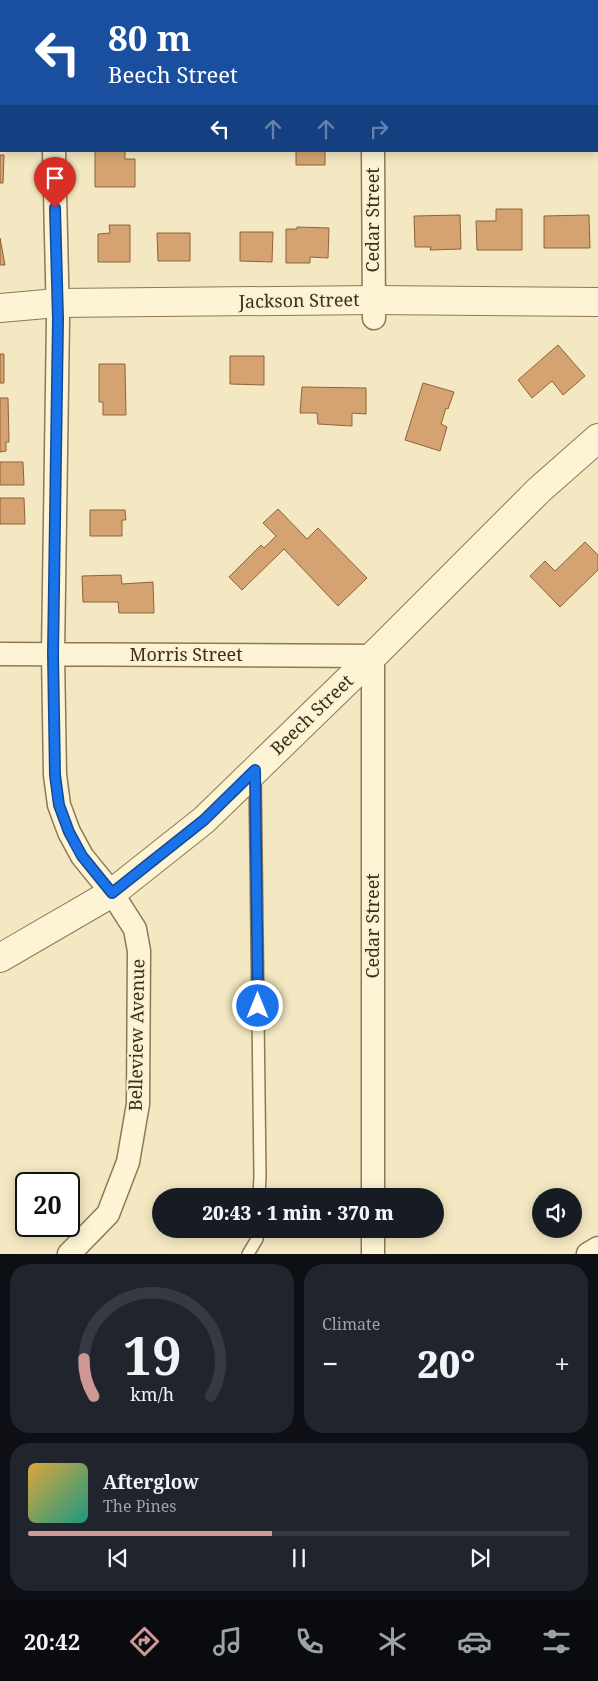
<!DOCTYPE html>
<html lang="en">
<head>
<meta charset="utf-8">
<style>
	:root { --surface:#171b24; --page:#20242c; --text:#f1f3f6; --muted:#9ea1a6; --line:#363941; --accent:#ce9895 }
	body { margin:0; font-family:"Noto Serif",serif; background:var(--page); color:var(--text); height:100vh; display:flex; flex-direction:column; font-size:19px; white-space:nowrap }
	* { box-sizing:border-box; margin:0 }
	p { font-size:16px; color:var(--muted) }
	.icon { flex:none; width:28px; height:28px; fill:none; stroke:currentColor; stroke-width:2; stroke-linecap:round; stroke-linejoin:round }
	.map { position:relative; height:1254px; overflow:hidden }
	.side { display:flex; flex-direction:column; gap:10px; padding:10px; background:#0d0f14; flex:1 }
	.side>* { flex:none }
	.top-card { position:absolute; left:0px; top:0px; width:599px; height:152px; box-shadow:0 2px 12px #0003; background:#1a4fa0; color:#fff; overflow:hidden }
	.controls { position:absolute; left:532px; top:1188px; display:grid; gap:10px }
	.controls a { display:grid; place-items:center; width:50px; height:50px; border-radius:50%; background:var(--surface); box-shadow:0 2px 12px #0003; font-size:25px }
	.speed { position:absolute; left:15px; top:1172px; display:flex; gap:10px; font-size:25px; font-weight:700; text-align:center }
	.speed>* { display:grid; place-content:center; width:65px; height:65px; border-radius:50%; background:var(--surface); box-shadow:0 2px 12px #0003; line-height:1 }
	.speed .limit { border:2px solid #111; border-radius:8px; background:#fff; color:#111 }
	.pin { position:absolute; display:grid; place-items:center; width:42px; height:42px; color:#fff; margin:-51px -21px; border-radius:50% 50% 50% 0; rotate:-45deg; box-shadow:0 0 5px #0007 }
	.pin .icon { rotate:45deg }
	.me { position:absolute; width:55px; margin:-28px; rotate:0deg; stroke-linejoin:round; filter:drop-shadow(0 0 4px #0008) }
	.turn { display:flex; align-items:center; gap:18px; height:105px; padding:0 25px; font-size:22px }
	.turn .icon { width:65px; height:65px; stroke-width:2.5 }
	.turn b { display:block; font-size:35px; line-height:42px }
	.lanes { display:flex; align-items:center; height:48px; padding:0 25px; background:#0003; justify-content:center; gap:25px; direction:ltr }
	.lanes .off { opacity:.35 }
	.big { font-size:38px; font-weight:800; line-height:1.1 }
	.side .tile { flex:1; display:flex; flex-direction:column; justify-content:center; gap:8px; min-width:0; padding:0 18px; border-radius:20px; background:var(--page) }
	.side .dial { align-items:center; gap:0 }
	.dial svg { height:130px; overflow:visible; fill:none; stroke:var(--line); stroke-width:7; stroke-linecap:round; text-anchor:middle }
	.dial text { fill:var(--text); stroke:none }
	.song { display:flex; align-items:center; gap:15px }
	.cover { width:60px; height:60px; border-radius:8px; background:linear-gradient(135deg,hsl(40 70% 55%),hsl(170 70% 35%)) }
	.played { height:5px; border-radius:2px; background:linear-gradient(90deg,var(--accent) 45%,var(--line) 45%) }
	.keys { display:flex; justify-content:space-around; direction:ltr }
	.heat { display:flex; justify-content:space-between; align-items:center; font-size:28px; direction:ltr }
	.side .tiles { flex:1; display:grid; gap:10px; grid-template-columns:1fr 1fr }
	.tile:last-child { grid-column:span 2 }
	.trip { position:absolute; left:152px; top:1188px; width:292px; height:50px; border-radius:25px; background:var(--surface); box-shadow:0 2px 12px #0003; font-weight:800; line-height:50px; text-align:center }
	.tabs { display:flex; height:80px; justify-content:space-around; align-items:center; background:#090b0e; color:var(--muted) }
	.tabs .icon { width:35px; height:35px }
	.tabs .current { color:var(--accent) }
	.tabs b { font-size:22px; color:var(--text) }
	.map>svg:first-child { display:block }
</style>
</head>
<body>
<div class="map">
<svg width="598" height="1254" viewBox="0 0 598 1254">
	<rect width="100%" height="100%" fill="#f3e8c1"/>
	<path fill="#d5a372" stroke="#906239" d="M95,0H125V1H95Z
		M262,0H300V1H262Z
		M412,0H450V1H412Z
		M474,0H516L474,1Z
		M0,10H1V42H0Z
		M0,58H1V90H0Z
		M0,106H1L0,138Z
		M95,151H125V159H135V187H95Z
		M296,151H325V165H296Z
		M0,155H4L3,183H0Z
		M496,209H522V250H477L476,221H496Z
		M460,215L461,249L430,250L431,247H415L414,216Z
		M589,215L590,248H544V216Z
		M109,225H130V262H98V234L110,233Z
		M297,227L329,228L328,258L310,257V263H286V229H297Z
		M240,232H273L272,262L240,261Z
		M157,233H190V261H158Z
		M0,238L5,265H0Z
		M558,345L585,376L563,395L552,381L532,398L518,380Z
		M0,354H4V383H0Z
		M230,356H264V385L230,384Z
		M99,364H125L126,415H103V402H99Z
		M423,383L454,392L448,409L446,408L441,424L447,427L440,451L405,440Z
		M302,387L366,388V414L352,413V426L318,424L317,413H300Z
		M0,398H8L9,442H6V451L0,452Z
		M0,462H23L24,485H0Z
		M0,498H24L25,524H0Z
		M278,509L307,539L318,528L367,578L338,606L284,549L242,590L229,577L261,545L264,548L276,536L263,523Z
		M90,510H125L126,520H122V536H90Z
		M585,542L598,555V570L560,607L530,576L545,561L555,571Z
		M121,575L122,584L153,582L154,613H119L118,602H83L82,576Z"/>
	<g fill="none" stroke-linecap="round" stroke-linejoin="round">
		<g stroke="#8e7856" stroke-width="14">
			<path id="service" d="M255,774L260,1176L259,1196
				M248,1254L257,1239V1229"/>
		</g>
		<g stroke="#8e7856" stroke-width="25">
			<path id="minor" d="M52,0V1
				M372,0V1
				M54,151L58,319L53,654L55,775L59,805L69,832L82,856L112,893L135,929L139,951L138,1104L128,1162L108,1214L69,1254
				M373,151L374,318
				M0,654L373,656V1196
				M373,1229V1254
				M588,1254L598,1248"/>
		</g>
		<g stroke="#8e7856" stroke-width="30">
			<path id="tertiary" d="M0,308L57,303L374,300L598,302
				M0,958L112,893L204,820L373,656L539,490L598,438"/>
		</g>
		<use href="#service" stroke="#fcf4d5" stroke-width="11"/>
		<use href="#minor" stroke="#fcf4d5" stroke-width="22"/>
		<use href="#tertiary" stroke="#fcf4d5" stroke-width="28"/>
	</g>
	<g fill="none" stroke-linecap="round" stroke-linejoin="round">
		<g stroke="#114b97" stroke-width="12">
			<path id="route" d="M55,208L58,319L53,654L55,775L59,805L69,832L82,856L112,893L204,820L255,770L258,1006"/>
		</g>
		<use href="#route" stroke="#1a73e8" stroke-width="9"/>
	</g>
	<g text-anchor="middle" stroke-width="4" stroke-linejoin="round" paint-order="stroke">
		<g font-size="18" fill="#3c2e1c" stroke="#f9f1d1">
			<text transform="translate(373 220) rotate(-90)" y="6">Cedar Street</text>
			<text transform="translate(299 301) rotate(-1)" y="6">Jackson Street</text>
			<text x="186" y="661">Morris Street</text>
			<text transform="translate(312 715) rotate(-44)" y="6">Beech Street</text>
			<text transform="translate(373 926) rotate(-90)" y="6">Cedar Street</text>
			<text transform="translate(137 1035) rotate(-89)" y="6">Belleview Avenue</text>
		</g>
	</g>
</svg>
<div class="controls">
<a><svg class="icon" aria-label="sound" viewBox="0 0 24 24"><path d="M4 9h4l5-4v14l-5-4H4zM17 9q2 3 0 6"/></svg></a>
</div>
<div class="speed"><div class="limit">20</div></div>
<div class="pin" style="left:55px;top:208px;background:#d93025"><svg class="icon" aria-label="arrive" viewBox="0 0 24 24"><path d="M6 21V4h12l-3 4 3 4H6"/></svg></div>
<svg class="me" style="left:258px;top:1006px" viewBox="-20 -20 40 40"><circle r="17" fill="#1a73e8" stroke="#fff" stroke-width="3"/><path d="M0-11L8 9 0 5-8 9z" fill="#fff"/></svg>
<div class="trip">20:43 · 1 min · 370 m</div>
<div class="top-card">
<div class="turn"><svg class="icon" aria-label="left" viewBox="0 0 24 24"><path d="M17 20v-9H6M10 6l-5 5 5 5"/></svg><div><b>80 m</b>Beech Street</div></div>
<div class="lanes"><svg class="icon" aria-label="left" viewBox="0 0 24 24"><path d="M17 20v-9H6M10 6l-5 5 5 5"/></svg><svg class="icon off" aria-label="ahead" viewBox="0 0 24 24"><path d="M12 20V5M6 11l6-6 6 6"/></svg><svg class="icon off" aria-label="ahead" viewBox="0 0 24 24"><path d="M12 20V5M6 11l6-6 6 6"/></svg><svg class="icon off" aria-label="right" viewBox="0 0 24 24"><path d="M7 20v-9h11M14 6l5 5-5 5"/></svg></div>
</div>
</div>
<section class="side">
<div class="tiles">
<div class="tile dial"><svg viewBox="0 0 100 80">
<path d="M14 69A42 42 0 1 1 86 69"/>
<path d="M14 69A42 42 0 0 1 8 46" stroke="#ce9895"/>
<text x="50" y="56" font-size="32" font-weight="700">19</text>
<text x="50" y="72" font-size="11">km/h</text>
</svg></div>
<div class="tile"><p>Climate</p>
<div class="heat"><a>−</a><b class="big">20°</b><a>+</a></div>
</div>
<div class="tile">
<div class="song"><i class="cover"></i><div><b>Afterglow</b><p>The Pines</p></div></div>
<div class="played"></div>
<div class="keys"><svg class="icon" aria-label="previous" viewBox="0 0 24 24"><path d="M18 5L8 12l10 7zM5 5v14"/></svg><svg class="icon" aria-label="pause" viewBox="0 0 24 24"><path d="M8 5v14M16 5v14"/></svg><svg class="icon" aria-label="next" viewBox="0 0 24 24"><path d="M6 5l10 7-10 7zM19 5v14"/></svg></div>
</div>
</div>
</section>
<nav class="tabs">
<b>20:42</b>
<svg class="icon current" aria-label="directions" viewBox="0 0 24 24"><path d="M12 3l9 9-9 9-9-9zM9 14v-3h6M13 9l2 2-2 2"/></svg>
<svg class="icon" aria-label="music" viewBox="0 0 24 24"><path d="M9 18V5l10-2v13"/><circle cx="6" cy="18" r="3"/><circle cx="16" cy="16" r="3"/></svg>
<svg class="icon" aria-label="phone" viewBox="0 0 24 24"><path d="M5 4h4l2 5-3 2q2 4 5 5l2-3 5 2v4C11 20 4 13 5 4z"/></svg>
<svg class="icon" aria-label="climate" viewBox="0 0 24 24"><path d="M12 3v18M4 7l16 10M4 17L20 7"/></svg>
<svg class="icon" aria-label="car" viewBox="0 0 24 24"><path d="M5 17H2v-5l4-1 3-4h7l3 4 3 1v5h-3M9 17h6M6 11h13"/><circle cx="7" cy="17" r="2"/><circle cx="17" cy="17" r="2"/></svg>
<svg class="icon" aria-label="filters" viewBox="0 0 24 24"><path d="M4 7h16M4 17h16"/><circle cx="9" cy="7" r="2"/><circle cx="15" cy="17" r="2"/></svg>
</nav>
</body>
</html>
